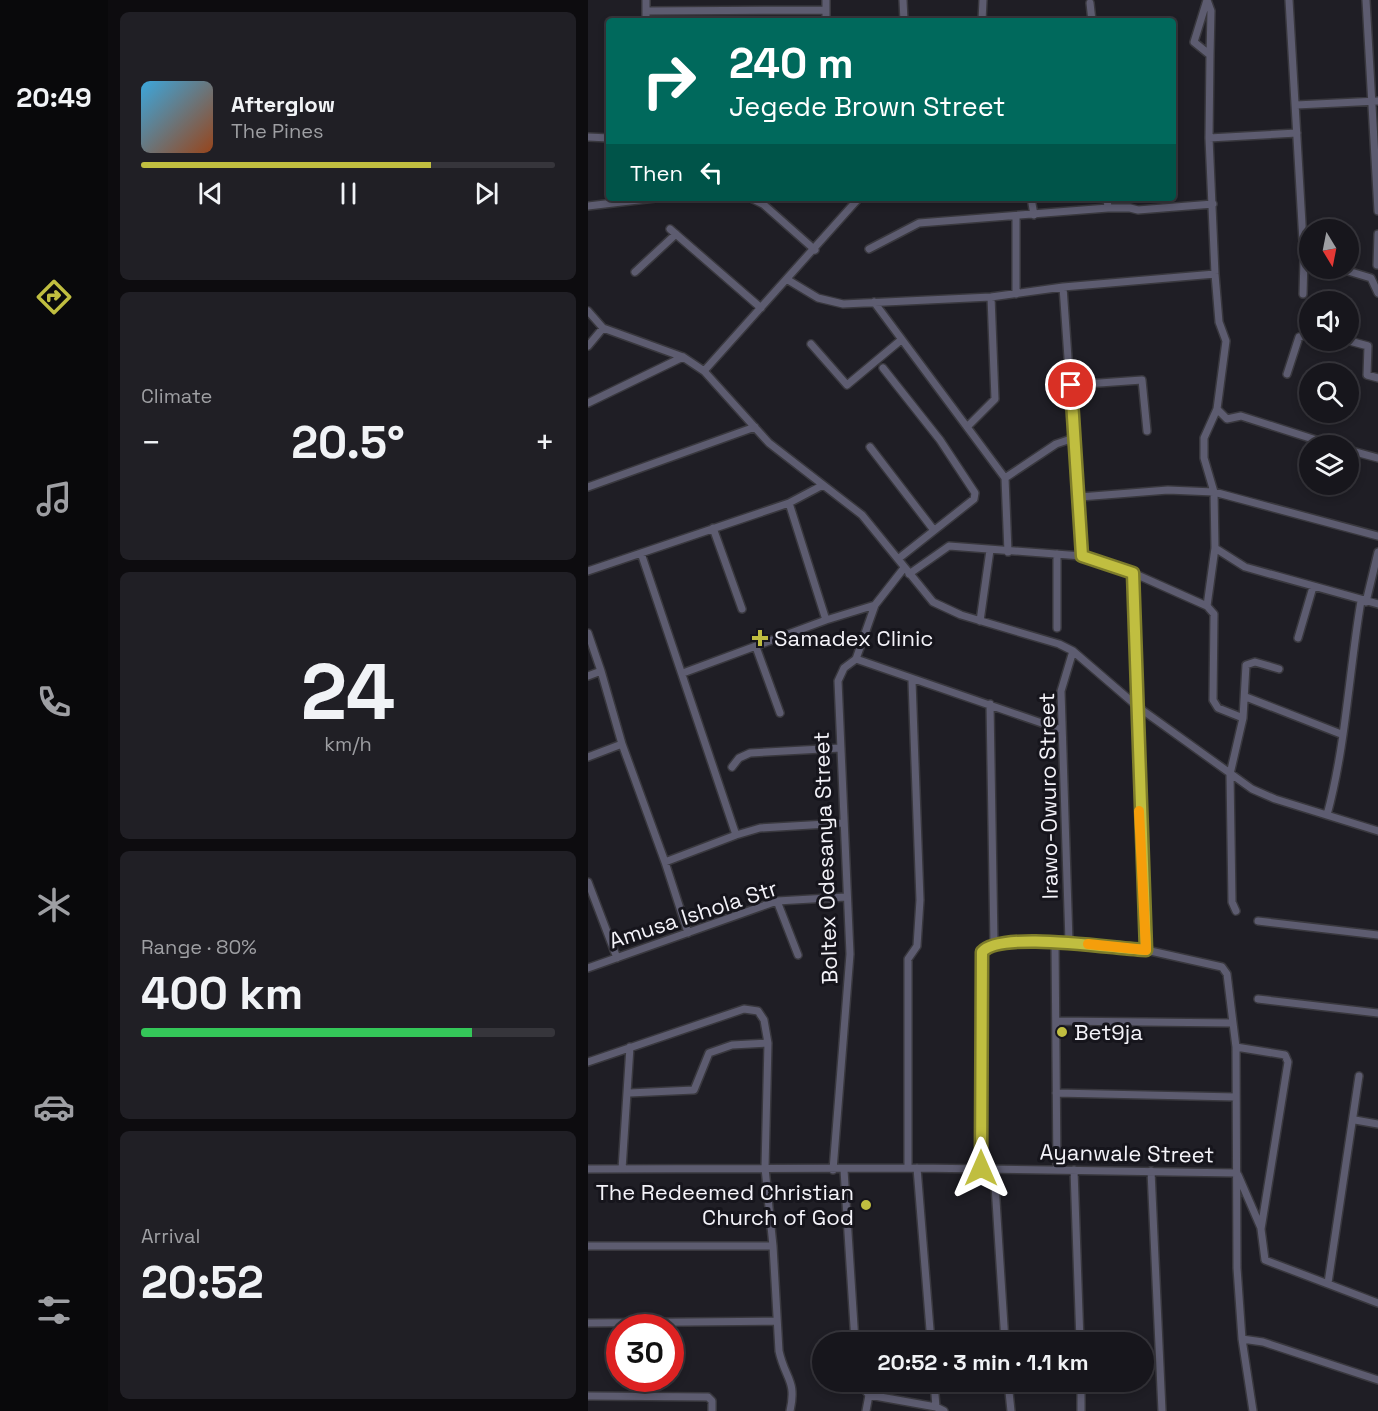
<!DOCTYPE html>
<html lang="en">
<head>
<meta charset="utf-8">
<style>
	:root { --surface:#17161c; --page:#201f25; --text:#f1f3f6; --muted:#9e9fa3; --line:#36353b; --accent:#c0be40 }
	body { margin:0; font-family:"Space Grotesk",sans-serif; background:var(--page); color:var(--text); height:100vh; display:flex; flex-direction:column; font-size:22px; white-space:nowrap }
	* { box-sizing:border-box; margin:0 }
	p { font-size:20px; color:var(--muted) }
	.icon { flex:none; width:33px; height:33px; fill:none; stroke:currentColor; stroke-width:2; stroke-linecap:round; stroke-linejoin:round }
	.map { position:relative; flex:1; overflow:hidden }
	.details { display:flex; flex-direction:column; gap:12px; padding:12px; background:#0d0c0f; width:480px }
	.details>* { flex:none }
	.guide { position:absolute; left:18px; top:18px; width:570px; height:183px; border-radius:6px; box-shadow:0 3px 9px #0003,0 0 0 2px var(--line); background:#00695c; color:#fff; overflow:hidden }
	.needle { width:39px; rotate:170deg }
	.tools { position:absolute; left:711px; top:219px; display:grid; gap:12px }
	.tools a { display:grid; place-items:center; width:60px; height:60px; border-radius:50%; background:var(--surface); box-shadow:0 3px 9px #0003,0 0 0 2px var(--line); font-size:30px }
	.speed { position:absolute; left:18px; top:1314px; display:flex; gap:12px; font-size:30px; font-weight:700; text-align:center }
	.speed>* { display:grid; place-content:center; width:78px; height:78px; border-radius:50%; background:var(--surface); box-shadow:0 3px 9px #0003,0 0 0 2px var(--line); line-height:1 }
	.speed .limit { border:9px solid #d22; background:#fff; color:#111 }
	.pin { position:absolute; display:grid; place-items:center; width:51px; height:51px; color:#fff; margin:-26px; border:3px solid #fff; border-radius:50%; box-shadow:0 2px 6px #0007 }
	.me { position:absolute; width:66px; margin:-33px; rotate:0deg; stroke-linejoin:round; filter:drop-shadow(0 0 4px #0008) }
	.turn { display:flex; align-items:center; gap:21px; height:126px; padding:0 24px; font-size:27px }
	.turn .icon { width:78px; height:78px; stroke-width:2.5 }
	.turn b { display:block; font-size:42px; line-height:51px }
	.then { display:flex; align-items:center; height:57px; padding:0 24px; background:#0003; gap:12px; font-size:22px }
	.big { font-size:45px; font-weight:700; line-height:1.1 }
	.details .widget { flex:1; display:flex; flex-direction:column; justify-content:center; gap:9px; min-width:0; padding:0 21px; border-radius:9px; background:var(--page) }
	.details .dial { align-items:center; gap:0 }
	.dial b { font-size:78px; line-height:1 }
	.song { display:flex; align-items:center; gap:18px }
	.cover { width:72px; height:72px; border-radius:9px; background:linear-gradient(135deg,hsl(200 70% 55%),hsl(20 70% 35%)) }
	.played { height:6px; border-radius:3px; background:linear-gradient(90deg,var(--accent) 70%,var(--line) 70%) }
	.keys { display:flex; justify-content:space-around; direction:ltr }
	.heat { display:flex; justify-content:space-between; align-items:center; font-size:33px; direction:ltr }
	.charge { height:9px; border-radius:4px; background:linear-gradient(90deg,#34c759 80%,var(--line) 0) }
	.trip { position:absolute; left:224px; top:1332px; width:342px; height:60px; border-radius:30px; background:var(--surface); box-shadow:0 3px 9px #0003,0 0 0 2px var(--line); font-weight:700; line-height:60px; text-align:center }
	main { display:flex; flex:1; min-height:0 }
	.menu { display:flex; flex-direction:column; width:108px; justify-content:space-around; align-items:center; background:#09090b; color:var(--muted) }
	.menu .icon { width:42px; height:42px }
	.menu .on { color:var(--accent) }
	.menu b { font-size:27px; color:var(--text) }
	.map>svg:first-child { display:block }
</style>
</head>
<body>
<main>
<nav class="menu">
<b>20:49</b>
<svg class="icon on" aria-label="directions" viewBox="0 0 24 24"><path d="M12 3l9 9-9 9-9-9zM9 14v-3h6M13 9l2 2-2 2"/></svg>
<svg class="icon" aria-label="music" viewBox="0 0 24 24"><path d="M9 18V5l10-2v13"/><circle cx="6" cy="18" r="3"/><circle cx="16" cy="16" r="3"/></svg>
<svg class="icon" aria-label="phone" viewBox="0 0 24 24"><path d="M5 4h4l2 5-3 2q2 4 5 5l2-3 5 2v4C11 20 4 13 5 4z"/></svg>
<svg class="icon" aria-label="climate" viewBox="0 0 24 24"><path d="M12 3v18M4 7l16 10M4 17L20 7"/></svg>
<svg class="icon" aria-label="car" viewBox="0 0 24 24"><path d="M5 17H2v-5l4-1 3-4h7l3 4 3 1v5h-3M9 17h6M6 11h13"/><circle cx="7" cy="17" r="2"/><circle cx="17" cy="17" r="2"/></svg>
<svg class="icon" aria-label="filters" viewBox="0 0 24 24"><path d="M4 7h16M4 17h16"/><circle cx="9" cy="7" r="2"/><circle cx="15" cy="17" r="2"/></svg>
</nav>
<section class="details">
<div class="widget">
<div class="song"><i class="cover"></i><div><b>Afterglow</b><p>The Pines</p></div></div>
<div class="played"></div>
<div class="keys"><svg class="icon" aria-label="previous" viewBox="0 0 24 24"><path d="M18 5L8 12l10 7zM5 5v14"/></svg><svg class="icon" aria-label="pause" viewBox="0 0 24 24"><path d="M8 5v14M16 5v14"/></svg><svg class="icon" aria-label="next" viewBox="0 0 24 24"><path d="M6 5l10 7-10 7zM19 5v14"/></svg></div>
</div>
<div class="widget"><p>Climate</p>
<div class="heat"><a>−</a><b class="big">20.5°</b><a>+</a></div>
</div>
<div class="widget dial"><b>24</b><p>km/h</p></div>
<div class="widget"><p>Range · 80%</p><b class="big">400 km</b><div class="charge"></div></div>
<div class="widget"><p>Arrival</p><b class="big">20:52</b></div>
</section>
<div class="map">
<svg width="790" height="1411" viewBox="0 0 790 1411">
	<rect width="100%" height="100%" fill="#1f1e25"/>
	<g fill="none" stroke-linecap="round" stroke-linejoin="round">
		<g stroke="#39383e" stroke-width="10">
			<path id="street" d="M58,0V21
				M238,0V21
				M315,0L316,21
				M619,0L606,42L622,55L621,138L627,274L631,322L638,341L629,409L616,438V458L626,492L627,548L619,606L626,614L625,700L630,708L655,718L642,774L644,902L648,911
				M619,0L623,11L622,55
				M701,0L716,259L715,294
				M778,0L790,211
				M502,3L504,21
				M58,11L238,10
				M394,21L395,0
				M708,105L790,101
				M0,137L21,138
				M621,138L709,133
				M163,198L175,204L227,250
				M443,198L446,215
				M519,198L520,208
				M0,206L67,198
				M428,217V294
				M82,229L173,308
				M281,249L331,223L520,208H542L550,210L625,204
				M789,265L790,234
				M750,268L783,278L790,293
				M47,272L88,234
				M200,280L230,298L255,304L403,297L475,287L627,274
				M475,287L494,556
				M286,302L417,478
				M0,311L15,328L95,357L116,371L181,443L274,515L345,602L373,615L471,644L485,651L550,707L664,789L687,799L790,831
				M758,340L780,346L779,375L790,378
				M223,344L259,385L313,340
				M0,346L15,328
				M295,368L352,440L387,493L386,499L310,559
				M116,371L271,198
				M699,374L711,337L722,334
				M483,385L554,380L559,431
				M0,403L95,357
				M629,409L639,419L653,416L747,446
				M380,426L407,399L403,297
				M282,447L345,529
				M760,450L790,458
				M0,487L167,427
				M492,497L580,490L626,492L790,536
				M201,503L238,620
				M125,528L154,609
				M627,548L657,567L790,604
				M420,552L417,478L468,444L486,438
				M0,571L201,503L235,485
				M545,573L558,950
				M321,574L361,546L494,556L545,573L619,606
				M778,602L790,552
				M392,621L402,550
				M469,628V554
				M0,633L13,671
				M710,638L725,587
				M168,647L192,713
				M268,659L474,730
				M268,659L287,605
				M95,673L238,620L287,605L316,568
				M0,676L13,671L34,744L0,757
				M658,697L753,734
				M402,704L406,944
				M655,718L658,665L667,662L691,669
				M34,744L77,862L148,835L53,553
				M144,767L151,758L162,753L253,748
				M739,815C758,745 761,671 773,601
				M148,835L172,828L256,823
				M77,862L100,933
				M0,882L29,958
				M189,901L210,955
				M670,921L790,935
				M467,942L469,1170
				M481,942L473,691L485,651
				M0,968L189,901L258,897
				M670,999L790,1013
				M468,1021L645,1023L648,1047L649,1268L654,1339L665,1411
				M648,1047L697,1055L700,1062L673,1229L677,1260L790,1303
				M0,1062L156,1009L170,1011L176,1020L180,1043L177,1168L185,1246L191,1351C197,1379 209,1380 202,1411
				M41,1093L106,1090L121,1053L144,1045L180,1043
				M468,1093L648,1097
				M767,1120L790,1124
				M320,1168V959L329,946L332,900L324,681
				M329,1168L343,1342
				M0,1169L329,1168L649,1173
				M34,1169L42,1047
				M393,1169L394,952L406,944L481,942L558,950L634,967L639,974L645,1023
				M406,1169L417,1342
				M245,1170L262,954L250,681L256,668L268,659
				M256,1170L267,1342
				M486,1170L492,1342
				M563,1171L574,1411
				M650,1175L673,1228
				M0,1246H185
				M740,1283L771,1076
				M0,1323L188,1321
				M654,1339L675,1342L790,1380
				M271,1382L281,1395
				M346,1382L348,1407
				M420,1382L423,1411
				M493,1382V1411
				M281,1395L348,1407L356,1411
				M0,1396L120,1397L124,1401V1411
				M278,1411L281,1395"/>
		</g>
		<use href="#street" stroke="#5d5c70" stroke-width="7"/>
	</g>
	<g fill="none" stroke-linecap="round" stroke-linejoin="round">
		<g stroke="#7d7c2a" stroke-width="15">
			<path id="route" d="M393,1168L394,952C413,930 527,949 558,950L545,573L494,556L483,385"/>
		</g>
		<use href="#route" stroke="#c0be40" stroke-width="10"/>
		<path stroke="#f59e0b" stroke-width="10" d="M500,944L558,950L551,811"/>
	</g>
	<g fill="#c0be40" stroke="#16151c" stroke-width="2">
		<path d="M169 629h6v6h6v6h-6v6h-6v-6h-6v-6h6z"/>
		<circle cx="474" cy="1032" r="6"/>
		<circle cx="278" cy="1205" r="6"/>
	</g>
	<g text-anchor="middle" stroke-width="6" stroke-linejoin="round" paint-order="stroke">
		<g font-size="22" fill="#f4f3f9" stroke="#16151c" text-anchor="start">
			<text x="186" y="646">Samadex Clinic</text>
			<text x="486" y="1040">Bet9ja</text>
			<text x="266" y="1200" text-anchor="end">The Redeemed Christian<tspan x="266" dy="25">Church of God</tspan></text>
		</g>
		<g font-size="22" fill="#f4f3f9" stroke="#16151c">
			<text transform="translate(460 796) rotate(-91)" y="8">Irawo-Owuro Street</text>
			<text transform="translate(237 858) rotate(-92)" y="8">Boltex Odesanya Street</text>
			<text transform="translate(105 914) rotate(-18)" y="8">Amusa Ishola Str</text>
			<text transform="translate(539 1153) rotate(1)" y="8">Ayanwale Street</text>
		</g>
	</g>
</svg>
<div class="tools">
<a><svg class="needle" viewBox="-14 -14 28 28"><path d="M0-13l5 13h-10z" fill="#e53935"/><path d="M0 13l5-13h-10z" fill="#9e9fa3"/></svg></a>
<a><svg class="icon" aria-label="sound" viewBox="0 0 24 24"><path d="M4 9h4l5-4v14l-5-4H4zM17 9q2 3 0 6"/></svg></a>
<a><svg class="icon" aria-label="search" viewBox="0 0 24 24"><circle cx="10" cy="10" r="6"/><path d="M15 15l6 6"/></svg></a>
<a><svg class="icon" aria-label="layers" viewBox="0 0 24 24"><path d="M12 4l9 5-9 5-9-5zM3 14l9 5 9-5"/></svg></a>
</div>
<div class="speed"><div class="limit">30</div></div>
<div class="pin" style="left:483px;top:385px;background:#d93025"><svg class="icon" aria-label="arrive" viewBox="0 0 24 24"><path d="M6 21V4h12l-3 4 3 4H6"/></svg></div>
<svg class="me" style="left:393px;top:1168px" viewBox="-20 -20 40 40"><path d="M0-17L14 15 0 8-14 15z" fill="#c0be40" stroke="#fff" stroke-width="4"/></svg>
<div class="trip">20:52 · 3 min · 1.1 km</div>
<div class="guide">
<div class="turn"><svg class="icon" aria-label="right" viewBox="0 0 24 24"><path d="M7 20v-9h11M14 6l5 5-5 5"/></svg><div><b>240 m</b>Jegede Brown Street</div></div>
<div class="then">Then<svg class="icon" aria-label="left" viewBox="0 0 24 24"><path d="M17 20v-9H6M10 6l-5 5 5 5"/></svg></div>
</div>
</div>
</main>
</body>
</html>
